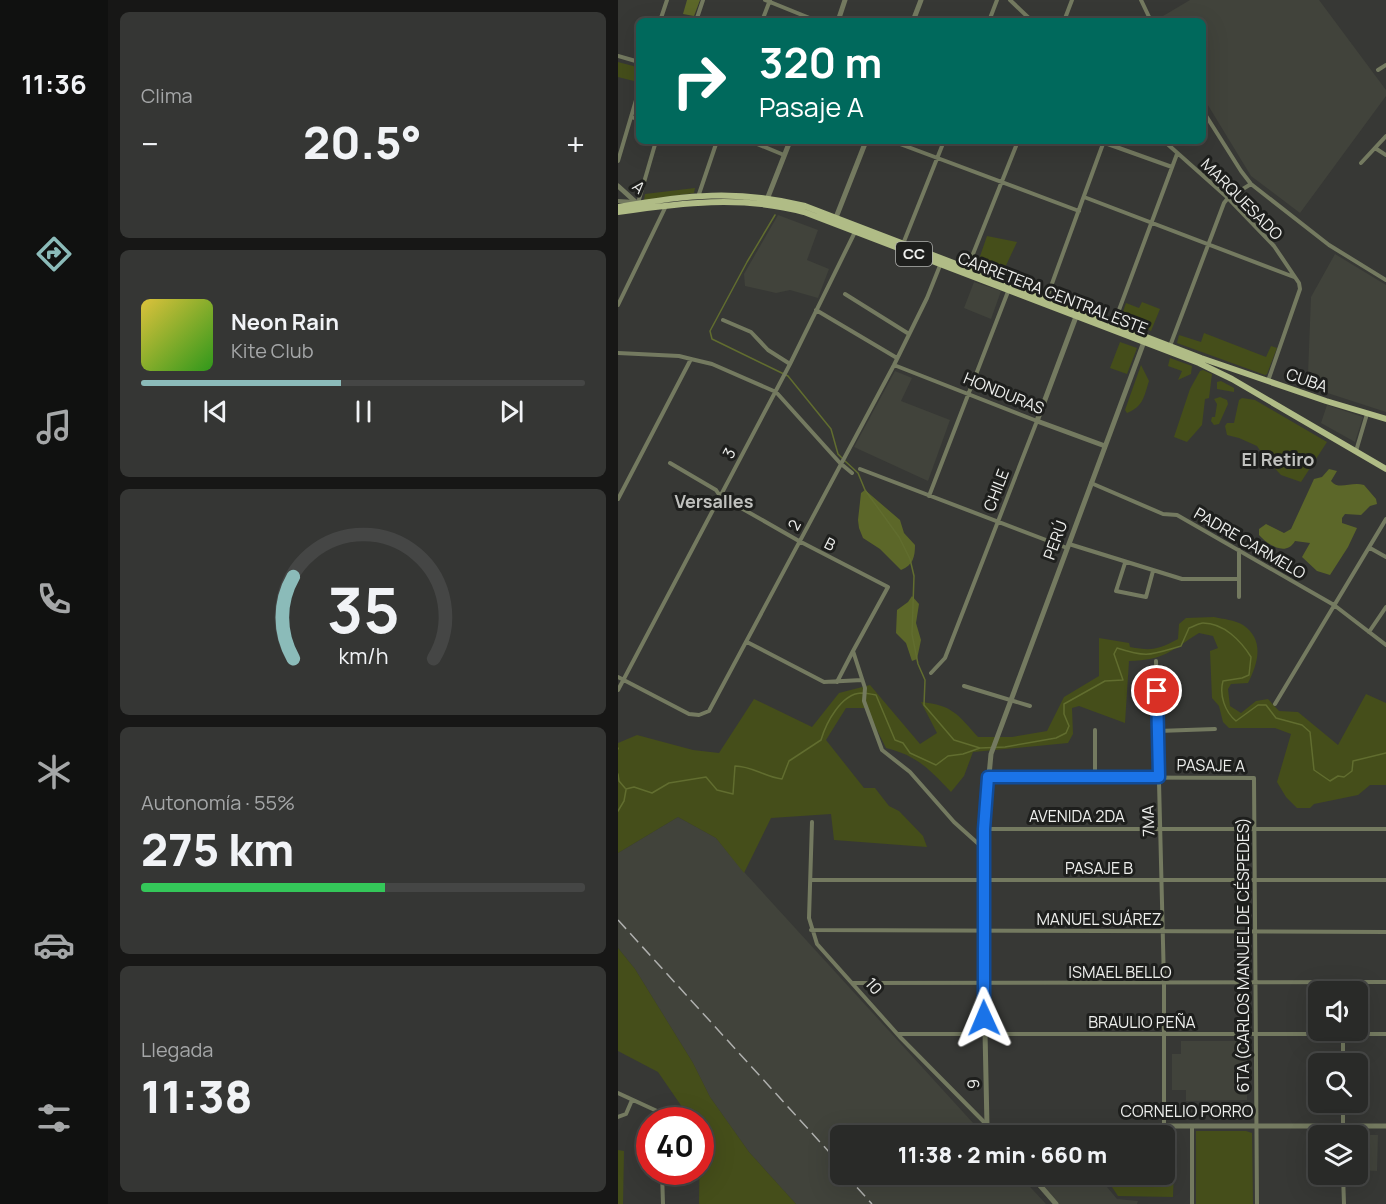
<!DOCTYPE html>
<html lang="es">
<head>
<meta charset="utf-8">
<style>
	:root { --surface:#292a28; --page:#353634; --text:#f1f3f6; --muted:#a5a7a8; --line:#454645; --accent:#8bbbb9 }
	body { margin:0; font-family:Manrope,sans-serif; background:var(--page); color:var(--text); height:100vh; display:flex; flex-direction:column; font-size:22px; white-space:nowrap }
	* { box-sizing:border-box; margin:0 }
	p { font-size:20px; color:var(--muted) }
	.icon { flex:none; width:33px; height:33px; fill:none; stroke:currentColor; stroke-width:2; stroke-linecap:round; stroke-linejoin:round }
	.map { position:relative; flex:1; overflow:hidden }
	.side { display:flex; flex-direction:column; gap:12px; padding:12px; background:#171716; width:510px }
	.side>* { flex:none }
	.top-card { position:absolute; left:18px; top:18px; width:570px; height:126px; border-radius:9px; box-shadow:0 6px 24px #0002,0 0 0 2px var(--line); background:#00695c; color:#fff; overflow:hidden }
	.fabs { position:absolute; left:690px; top:981px; display:grid; gap:12px }
	.fabs a { display:grid; place-items:center; width:60px; height:60px; border-radius:9px; background:var(--surface); box-shadow:0 6px 24px #0002,0 0 0 2px var(--line); font-size:30px }
	.speed { position:absolute; left:18px; top:1107px; display:flex; gap:12px; font-size:30px; font-weight:700; text-align:center }
	.speed>* { display:grid; place-content:center; width:78px; height:78px; border-radius:50%; background:var(--surface); box-shadow:0 6px 24px #0002,0 0 0 2px var(--line); line-height:1 }
	.speed .limit { border:9px solid #d22; background:#fff; color:#111 }
	.pin { position:absolute; display:grid; place-items:center; width:51px; height:51px; color:#fff; margin:-26px; border:3px solid #fff; border-radius:50%; box-shadow:0 2px 6px #0007 }
	.me { position:absolute; width:66px; margin:-33px; rotate:359deg; stroke-linejoin:round; filter:drop-shadow(0 0 4px #0008) }
	.turn { display:flex; align-items:center; gap:21px; height:126px; padding:0 24px; font-size:27px }
	.turn .icon { width:78px; height:78px; stroke-width:2.5 }
	.turn b { display:block; font-size:42px; line-height:51px }
	.big { font-size:45px; font-weight:800; line-height:1.1 }
	.side .card { flex:1; display:flex; flex-direction:column; justify-content:center; gap:9px; min-width:0; padding:0 21px; border-radius:9px; background:var(--page) }
	.side .dial { align-items:center; gap:0 }
	.dial svg { height:156px; overflow:visible; fill:none; stroke:var(--line); stroke-width:7; stroke-linecap:round; text-anchor:middle }
	.dial text { fill:var(--text); stroke:none }
	.song { display:flex; align-items:center; gap:18px }
	.cover { width:72px; height:72px; border-radius:9px; background:linear-gradient(135deg,hsl(50 70% 55%),hsl(110 70% 35%)) }
	.played { height:6px; border-radius:3px; background:linear-gradient(90deg,var(--accent) 45%,var(--line) 45%) }
	.keys { display:flex; justify-content:space-around; direction:ltr }
	.heat { display:flex; justify-content:space-between; align-items:center; font-size:33px; direction:ltr }
	.charge { height:9px; border-radius:4px; background:linear-gradient(90deg,#34c759 55%,var(--line) 0) }
	.trip { position:absolute; left:212px; top:1125px; width:345px; height:60px; border-radius:9px; background:var(--surface); box-shadow:0 6px 24px #0002,0 0 0 2px var(--line); font-weight:800; line-height:60px; text-align:center }
	main { display:flex; flex:1; min-height:0 }
	.tab-bar { display:flex; flex-direction:column; width:108px; justify-content:space-around; align-items:center; background:#101110; color:var(--muted) }
	.tab-bar .icon { width:42px; height:42px }
	.tab-bar .selected { color:var(--accent) }
	.tab-bar b { font-size:27px; color:var(--text) }
	.map>svg:first-child { display:block }
</style>
</head>
<body>
<main>
<nav class="tab-bar">
<b>11:36</b>
<svg class="icon selected" aria-label="directions" viewBox="0 0 24 24"><path d="M12 3l9 9-9 9-9-9zM9 14v-3h6M13 9l2 2-2 2"/></svg>
<svg class="icon" aria-label="music" viewBox="0 0 24 24"><path d="M9 18V5l10-2v13"/><circle cx="6" cy="18" r="3"/><circle cx="16" cy="16" r="3"/></svg>
<svg class="icon" aria-label="phone" viewBox="0 0 24 24"><path d="M5 4h4l2 5-3 2q2 4 5 5l2-3 5 2v4C11 20 4 13 5 4z"/></svg>
<svg class="icon" aria-label="climate" viewBox="0 0 24 24"><path d="M12 3v18M4 7l16 10M4 17L20 7"/></svg>
<svg class="icon" aria-label="car" viewBox="0 0 24 24"><path d="M5 17H2v-5l4-1 3-4h7l3 4 3 1v5h-3M9 17h6M6 11h13"/><circle cx="7" cy="17" r="2"/><circle cx="17" cy="17" r="2"/></svg>
<svg class="icon" aria-label="filters" viewBox="0 0 24 24"><path d="M4 7h16M4 17h16"/><circle cx="9" cy="7" r="2"/><circle cx="15" cy="17" r="2"/></svg>
</nav>
<section class="side">
<div class="card"><p>Clima</p>
<div class="heat"><a>−</a><b class="big">20.5°</b><a>+</a></div>
</div>
<div class="card">
<div class="song"><i class="cover"></i><div><b>Neon Rain</b><p>Kite Club</p></div></div>
<div class="played"></div>
<div class="keys"><svg class="icon" aria-label="previous" viewBox="0 0 24 24"><path d="M18 5L8 12l10 7zM5 5v14"/></svg><svg class="icon" aria-label="pause" viewBox="0 0 24 24"><path d="M8 5v14M16 5v14"/></svg><svg class="icon" aria-label="next" viewBox="0 0 24 24"><path d="M6 5l10 7-10 7zM19 5v14"/></svg></div>
</div>
<div class="card dial"><svg viewBox="0 0 100 80">
<path d="M14 69A42 42 0 1 1 86 69"/>
<path d="M14 69A42 42 0 0 1 14 27" stroke="#8bbbb9"/>
<text x="50" y="56" font-size="32" font-weight="700">35</text>
<text x="50" y="72" font-size="11">km/h</text>
</svg></div>
<div class="card"><p>Autonomía · 55%</p><b class="big">275 km</b><div class="charge"></div></div>
<div class="card"><p>Llegada</p><b class="big">11:38</b></div>
</section>
<div class="map">
<svg width="768" height="1204" viewBox="0 0 768 1204">
	<rect width="100%" height="100%" fill="#373835"/>
	<path fill="#41433b" d="M572,0H701L768,90V96L682,213L633,176L585,97V21H541L540,19Z
		M160,215L200,230L189,260L211,269L200,298L172,290L158,293L127,286L126,274Z
		M717,254L768,285V412L688,386L690,374L693,297Z
		M356,282L383,291L373,319L346,308Z
		M277,371L294,378L283,401L332,420L310,481L236,447Z
		M709,405L745,417L737,442L703,423Z
		M60,817L98,838L127,873L366,1135L222,1136V1174L401,1175L428,1204H178L131,1152L92,1097L75,1063L17,969L0,948V853Z
		M563,1041H629V1100L568,1101V1090H554V1054H563Z
		M760,1135L759,1171L740,1170V1136L732,1135Z
		M444,1175H479L499,1199L520,1201L519,1204H441L426,1188Z"/>
	<path fill="#454e1a" d="M0,62L19,67L16,81L0,77Z
		M77,188L76,193L26,200L27,194Z
		M369,236L399,242L384,274L359,265Z
		M524,302L542,309L533,331L502,320L508,303L521,308Z
		M586,333L648,357L653,346L659,348L649,374L647,375L559,343L561,335L583,342Z
		M502,342L519,348L509,374L492,368Z
		M552,358L574,366L573,374L560,380L564,371L550,366Z
		M523,365L531,381C526,396 526,406 509,413L507,410Z
		M585,370L594,374L591,398L587,399L584,425L569,442L556,437L572,389L582,371Z
		M603,381L616,388V392L599,389V382Z
		M602,397L609,400L610,404L601,424L596,425L593,421L594,417H597L599,404L596,399Z
		M624,398L637,400L709,442L683,482L663,475L647,458L639,446L621,438L609,435L607,426L609,423H616L621,400Z
		M596,617C605,619 617,620 625,625C647,640 640,663 630,683L613,684L610,689L612,706L623,713L638,701L650,699L661,711L680,712L720,745L748,694L768,703V785H752L740,795L696,804L692,808H679L668,797L659,782L673,734L657,728H611L605,722L601,706L594,698L592,651L600,648L595,636L581,633C552,651 547,660 511,661L507,723L461,706L454,708L455,734L450,743L355,752L346,776L333,792C311,769 300,756 268,748L248,708H228L208,740L246,788H257L271,806L281,811L305,836L309,847L216,840L213,814L153,818L126,873L98,838L60,817L0,853V743L19,735L75,750L101,753L136,699L194,727L221,693L252,685L302,744L319,733L303,702C335,705 340,715 360,737H394L429,731L446,697L481,676V638L511,643L512,647C534,651 539,650 560,639L561,624L568,618Z
		M0,948L17,969L75,1063L92,1097L131,1152L178,1204H81L82,1120H73L40,1072L0,1051Z
		M578,1131H628L634,1133L635,1204H578Z
		M546,1137H557L555,1197L500,1196L486,1175L546,1174Z
		M0,1150L6,1151L5,1204H0Z"/>
	<path fill="#5c6729" d="M69,0H82L76,16L65,14Z
		M711,469L719,471L713,481C721,491 733,481 746,485L758,499L759,504L752,506L743,515L727,514L724,518V523L739,528L730,547L712,575L699,571L684,557L692,543L677,541C668,557 650,545 641,535V529L648,524L666,533L673,529L696,479L704,477Z
		M247,490L282,520L286,533L297,545C297,557 295,565 283,570L262,549L245,538L241,528L240,520L243,493Z
		M294,596L301,604L298,623L303,640L299,659L294,661L288,643L278,633L279,610L290,602Z"/>
	<g fill="none" stroke-linecap="round" stroke-linejoin="round">
		<path stroke="#616d2f" stroke-width="1.5" d="M157,215L129,262L92,331L94,339L170,376L213,429L220,454L224,458
			M227,461L240,473L247,490L281,537L292,559L296,576L294,634L300,664L307,680L306,705L336,740L362,748
			M0,748V749
			M0,774L1,781L7,788
			M8,789L16,787L34,793L51,783L88,777L99,790L115,794L117,766C134,766 147,777 164,779L171,761L203,740C208,723 223,694 243,693C247,693 253,694 258,695L277,740L285,743L292,753L318,765L330,756L345,754L362,748L387,747L438,738L448,733L451,726L446,714V704L487,681L505,680L496,654L499,648C530,658 532,655 563,646L571,628C575,627 581,623 585,623C606,623 623,641 633,657L631,675L624,678L605,681C601,695 607,712 618,721L640,705H648L658,718L684,725L692,732L696,770L712,781L720,776L726,777L734,771L735,761L768,753
			M0,811L6,801L8,790"/>
		<path stroke="#747a60" stroke-width="4" d="M147,0L199,21
			M392,0L414,21
			M523,0L533,21
			M42,21L49,0
			M78,21L85,0
			M144,21L152,0
			M371,21L379,0
			M446,21L454,0
			M0,56L21,62
			M760,70L768,65
			M585,111L623,171L633,184L711,245L768,280
			M13,117L21,119
			M132,141L166,155
			M274,141L461,211
			M546,141L610,198L656,246L681,283L682,289L650,381
			M487,143L554,167
			M757,148L768,155
			M0,161L21,90
			M743,163L768,136
			M80,197L99,141
			M466,197L676,277
			M0,201L17,202
			M20,203L38,141
			M285,244L326,141
			M349,269L400,141
			M227,294L291,334
			M428,300L486,141
			M0,305L48,206
			M198,310L279,358
			M105,320L133,332L150,350L172,364
			M495,326L559,154
			M552,346L606,203L610,198L633,184
			M0,353L61,356L73,359L94,364L158,392L222,463L234,473
			M276,365L419,421L327,658L313,673
			M738,451L749,414
			M52,463L98,490L102,496L181,541L270,587L235,651L247,688L246,701L264,750L292,772L336,822L365,848
			M242,469L449,548
			M473,483L545,514L559,515L716,605L768,645
			M311,496L391,289
			M0,499L73,359
			M451,544L564,579H621
			M752,548L768,557
			M621,550V597
			M507,563L498,591L528,597L535,571
			M751,632L768,607
			M129,642L206,682L244,680
			M538,661L546,983V1125
			M0,677L71,714L81,715L91,711L276,365L309,298L323,263
			M219,682L235,651
			M346,686L412,706
			M0,690L172,364L237,232
			M657,704L768,519
			M477,730V777
			M540,731L597,729
			M371,777L636,778L639,1204
			M194,822L191,918L199,944L282,1037L369,1125
			M366,829H768
			M193,880H768
			M193,930L768,932
			M235,983L768,982
			M280,1034H768
			M725,1034V1064
			M0,1093L39,1111L43,1120
			M0,1117L8,1114L14,1100
			M725,1136V1102
			M44,1172L45,1204
			M725,1174L726,1204
			M574,1204V1126"/>
		<path stroke="#747a60" stroke-width="5" d="M220,21L227,0
			M295,21L303,0
			M0,186L21,205
			M148,202L172,141
			M217,220L248,141
			M459,314L419,421L487,446
			M369,1126L366,984V829L373,754L527,339
			M369,1126H768
			M369,1126L378,1136
			M412,1174L438,1204"/>
		<path stroke="#b0bc86" stroke-width="6" d="M0,207C67,195 120,189 187,206L583,358L708,401L768,419
			M0,212C63,203 123,195 186,212L581,363L614,379L768,469"/>
		<path stroke="#afb0ae" stroke-width="1.5" stroke-dasharray="12 6" stroke-linecap="butt" d="M0,920L222,1164
			M227,1174L254,1204"/>
	</g>
	<g fill="none" stroke-linecap="round" stroke-linejoin="round">
		<g stroke="#114b97" stroke-width="15">
			<path id="route" d="M366,1018V829L370,777H541L539,691"/>
		</g>
		<use href="#route" stroke="#1a73e8" stroke-width="10"/>
	</g>
	<g text-anchor="middle" stroke-width="6" stroke-linejoin="round" paint-order="stroke">
		<rect fill="#1e1f1d" stroke="#b0b1af" stroke-width="1.5" x="278" y="242" width="36" height="24" rx="4.5"/>
		<g font-size="15" font-weight="bold" fill="#eeefed">
			<text x="296" y="259">CC</text>
		</g>
		<g font-size="16" fill="#eeefed" stroke="#1e1f1d">
			<text transform="translate(21 187) rotate(42)" y="6">A</text>
			<text transform="translate(624 199) rotate(45)" y="6">MARQUESADO</text>
			<text transform="translate(435 293) rotate(21)" y="6">CARRETERA CENTRAL ESTE</text>
			<text transform="translate(689 380) rotate(19)" y="6">CUBA</text>
			<text transform="translate(386 393) rotate(22)" y="6">HONDURAS</text>
			<text transform="translate(111 453) rotate(-61)" y="6">3</text>
			<text transform="translate(378 490) rotate(-69)" y="6">CHILE</text>
			<text transform="translate(176 525) rotate(-62)" y="6">2</text>
			<text transform="translate(437 540) rotate(-70)" y="6">PERÚ</text>
			<text transform="translate(632 543) rotate(30)" y="6">PADRE CARMELO</text>
			<text transform="translate(212 544) rotate(27)" y="6">B</text>
			<text transform="translate(593 765) rotate(1)" y="6">PASAJE A</text>
			<text x="459" y="822">AVENIDA 2DA</text>
			<text transform="translate(530 821) rotate(-92)" y="6">7MA</text>
			<text x="481" y="874">PASAJE B</text>
			<text x="481" y="925">MANUEL SUÁREZ</text>
			<text transform="translate(625 955) rotate(-90)" y="6">6TA (CARLOS MANUEL DE CÉSPEDES)</text>
			<text x="502" y="978">ISMAEL BELLO</text>
			<text transform="translate(256 986) rotate(49)" y="6">10</text>
			<text x="524" y="1028">BRAULIO PEÑA</text>
			<text transform="translate(355 1084) rotate(-92)" y="6">9</text>
			<text x="569" y="1117">CORNELIO PORRO</text>
		</g>
		<g font-size="18" font-weight="bold" fill="#c0c1be" stroke="#1e1f1d">
			<text x="660" y="466">El Retiro</text>
			<text x="96" y="508">Versalles</text>
		</g>
	</g>
</svg>
<div class="fabs">
<a><svg class="icon" aria-label="sound" viewBox="0 0 24 24"><path d="M4 9h4l5-4v14l-5-4H4zM17 9q2 3 0 6"/></svg></a>
<a><svg class="icon" aria-label="search" viewBox="0 0 24 24"><circle cx="10" cy="10" r="6"/><path d="M15 15l6 6"/></svg></a>
<a><svg class="icon" aria-label="layers" viewBox="0 0 24 24"><path d="M12 4l9 5-9 5-9-5zM3 14l9 5 9-5"/></svg></a>
</div>
<div class="speed"><div class="limit">40</div></div>
<div class="pin" style="left:539px;top:691px;background:#d93025"><svg class="icon" aria-label="arrive" viewBox="0 0 24 24"><path d="M6 21V4h12l-3 4 3 4H6"/></svg></div>
<svg class="me" style="left:366px;top:1018px" viewBox="-20 -20 40 40"><path d="M0-17L14 15 0 8-14 15z" fill="#1a73e8" stroke="#fff" stroke-width="4"/></svg>
<div class="trip">11:38 · 2 min · 660 m</div>
<div class="top-card">
<div class="turn"><svg class="icon" aria-label="right" viewBox="0 0 24 24"><path d="M7 20v-9h11M14 6l5 5-5 5"/></svg><div><b>320 m</b>Pasaje A</div></div>
</div>
</div>
</main>
</body>
</html>
